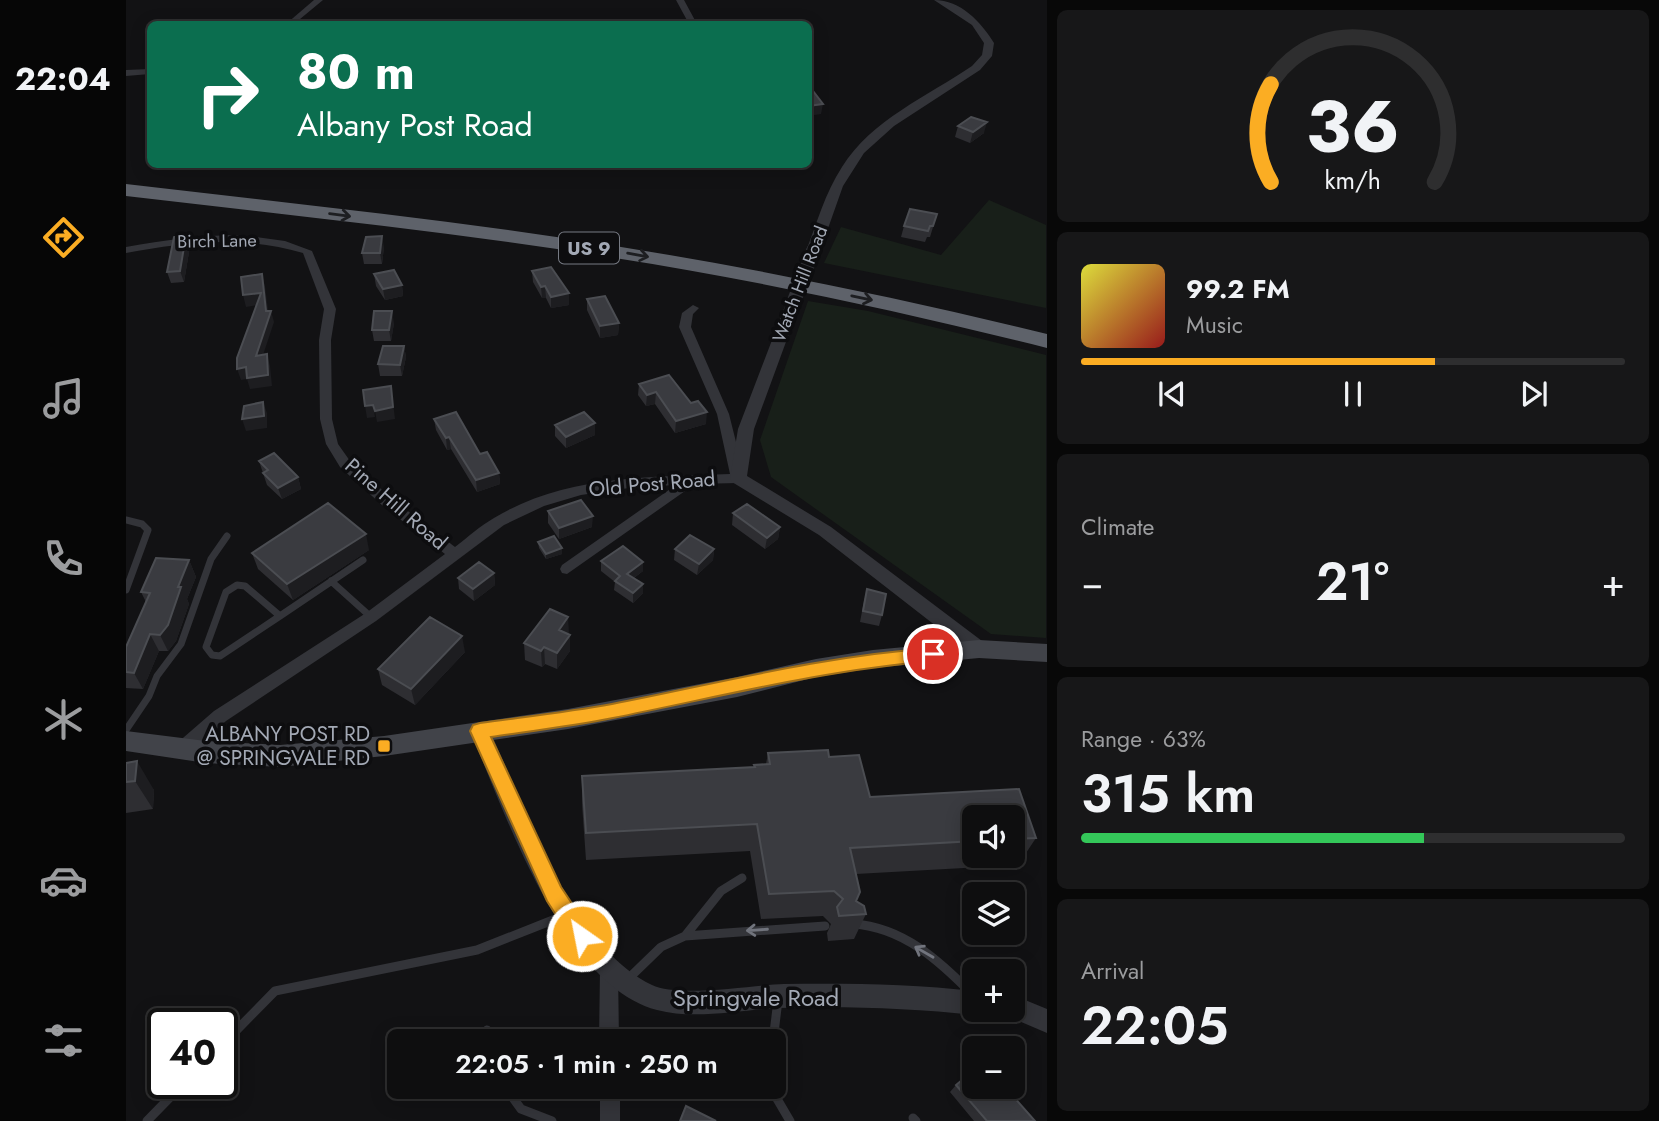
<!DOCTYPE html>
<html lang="en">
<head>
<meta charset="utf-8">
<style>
	:root { --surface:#0e0e0f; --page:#171718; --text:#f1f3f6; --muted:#9b9c9e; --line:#2e2e2f; --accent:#fbad23 }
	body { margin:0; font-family:Jost,sans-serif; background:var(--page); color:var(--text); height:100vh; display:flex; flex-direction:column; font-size:26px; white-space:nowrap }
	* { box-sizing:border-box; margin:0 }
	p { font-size:23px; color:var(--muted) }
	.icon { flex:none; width:38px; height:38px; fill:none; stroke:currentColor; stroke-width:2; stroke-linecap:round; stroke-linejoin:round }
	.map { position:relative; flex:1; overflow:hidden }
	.details { display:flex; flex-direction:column; gap:10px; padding:10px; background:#080808; width:612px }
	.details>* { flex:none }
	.banner { position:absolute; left:21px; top:21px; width:665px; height:147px; border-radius:10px; box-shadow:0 4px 18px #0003,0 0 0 2px var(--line); background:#0b6e4f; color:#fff; overflow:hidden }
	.tools { position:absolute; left:836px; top:805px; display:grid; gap:14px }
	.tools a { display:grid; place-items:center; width:63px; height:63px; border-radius:10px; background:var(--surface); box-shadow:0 4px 18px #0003,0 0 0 2px var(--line); font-size:35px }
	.speed { position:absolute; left:21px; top:1008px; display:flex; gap:14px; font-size:35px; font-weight:700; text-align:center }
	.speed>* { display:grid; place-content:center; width:91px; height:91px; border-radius:50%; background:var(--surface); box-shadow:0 4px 18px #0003,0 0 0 2px var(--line); line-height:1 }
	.speed .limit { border:4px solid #111; border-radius:10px; background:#fff; color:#111 }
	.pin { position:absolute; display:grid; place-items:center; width:60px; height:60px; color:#fff; margin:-30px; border:4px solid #fff; border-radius:50%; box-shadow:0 2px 7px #0007 }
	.me { position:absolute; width:77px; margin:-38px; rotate:327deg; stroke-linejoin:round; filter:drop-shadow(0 0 5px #0008) }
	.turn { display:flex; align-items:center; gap:24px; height:147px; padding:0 35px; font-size:32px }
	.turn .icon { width:91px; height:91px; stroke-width:2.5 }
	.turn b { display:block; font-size:49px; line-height:60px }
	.big { font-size:52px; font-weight:600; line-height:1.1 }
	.details .tile { flex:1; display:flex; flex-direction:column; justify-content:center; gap:10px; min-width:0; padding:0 24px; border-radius:10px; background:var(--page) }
	.details .dial { align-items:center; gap:0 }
	.dial svg { height:182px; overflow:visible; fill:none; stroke:var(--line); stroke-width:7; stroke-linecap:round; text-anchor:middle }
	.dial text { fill:var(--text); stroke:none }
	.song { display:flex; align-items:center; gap:21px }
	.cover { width:84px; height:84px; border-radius:10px; background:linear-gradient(135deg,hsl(60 70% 55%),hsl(0 70% 35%)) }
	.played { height:7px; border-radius:4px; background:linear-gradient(90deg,var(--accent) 65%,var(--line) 65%) }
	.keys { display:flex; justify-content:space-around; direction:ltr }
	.heat { display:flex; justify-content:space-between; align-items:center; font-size:38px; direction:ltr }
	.charge { height:10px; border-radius:5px; background:linear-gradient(90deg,#34c759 63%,var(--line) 0) }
	.trip { position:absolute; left:261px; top:1029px; width:399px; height:70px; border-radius:10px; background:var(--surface); box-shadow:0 4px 18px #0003,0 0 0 2px var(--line); font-weight:600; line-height:70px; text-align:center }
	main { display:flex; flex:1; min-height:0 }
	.menu { display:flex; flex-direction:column; width:126px; justify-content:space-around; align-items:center; background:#060606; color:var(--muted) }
	.menu .icon { width:49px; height:49px }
	.menu .current { color:var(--accent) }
	.menu b { font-size:32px; color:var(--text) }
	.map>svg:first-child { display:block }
</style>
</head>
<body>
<main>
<nav class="menu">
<b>22:04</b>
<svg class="icon current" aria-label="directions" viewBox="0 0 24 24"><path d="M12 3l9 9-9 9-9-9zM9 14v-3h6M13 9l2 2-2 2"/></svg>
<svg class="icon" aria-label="music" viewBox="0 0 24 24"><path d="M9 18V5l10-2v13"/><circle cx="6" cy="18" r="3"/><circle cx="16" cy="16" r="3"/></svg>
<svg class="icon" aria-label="phone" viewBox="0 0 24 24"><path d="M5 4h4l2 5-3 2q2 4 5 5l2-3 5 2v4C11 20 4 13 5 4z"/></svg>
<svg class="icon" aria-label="climate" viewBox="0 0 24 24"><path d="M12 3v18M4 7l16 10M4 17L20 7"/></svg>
<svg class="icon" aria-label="car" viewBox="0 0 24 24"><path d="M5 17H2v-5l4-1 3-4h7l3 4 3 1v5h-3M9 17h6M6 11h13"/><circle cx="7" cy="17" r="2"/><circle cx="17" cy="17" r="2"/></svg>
<svg class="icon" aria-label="filters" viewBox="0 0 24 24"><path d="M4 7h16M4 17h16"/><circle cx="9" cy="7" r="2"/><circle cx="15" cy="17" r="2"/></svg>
</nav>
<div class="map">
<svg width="921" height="1121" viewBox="0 0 921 1121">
	<rect width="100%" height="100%" fill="#121214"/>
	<path fill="#181f19" d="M863,200L920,225V308L698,263L715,227L815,255Z
		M682,301L742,311L920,355V638L865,634L645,477L634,440Z"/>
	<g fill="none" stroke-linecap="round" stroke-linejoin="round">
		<path stroke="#333439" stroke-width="7" d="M0,520L16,524L22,530L0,590
			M205,581L245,617
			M111,585L119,586L154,616L94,656L86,655L80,647L100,592Z
			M154,616L237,560
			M0,730L23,696L31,676L55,644L85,559L101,536"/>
		<path stroke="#333439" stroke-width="9" d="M727,924C777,927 814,961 848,996
			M559,936L595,891L616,878
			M502,979L535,947L559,936L699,926
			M361,1030L363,1041
			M647,1041L652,1000
			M96,1045L149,991L351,950L437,916
			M379,1087L395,1109L426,1121
			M647,1087V1092L664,1121
			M787,1118L790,1121
			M21,1121L58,1083"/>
		<path fill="#333439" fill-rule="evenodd" d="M188,0H197L168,24H160Z
			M550,0H558L571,24H563Z
			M24,69V74L0,76V70Z
			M114,235L159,241L186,251L210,309L205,340L206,419L212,444L224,461L266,499L329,547C342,537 354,526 368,518C439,475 525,477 604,474L591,414L553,327L556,313L567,305L573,308L567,314L565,327L603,414L619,478L612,483L569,484L441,574L436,573L434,569L436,565L550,485L510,487L455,495L418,506L378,525L250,621L100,721L62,754L56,756L50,754L48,749L50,744L88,711L240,613L319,554L256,505L214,467L200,444L194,419L193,340L198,309L177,253C117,235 60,242 0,253V247C38,240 75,235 114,235Z
			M483,961L490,963L492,970L493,1041H473L474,970L476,963Z
			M474,1087H494V1121H474Z"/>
		<path fill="#333439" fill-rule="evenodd" d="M808,0C835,0 855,22 868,43L866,56L854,70L768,126L738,153L717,186L694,251L687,255L682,254L680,251C691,223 699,193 716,167C745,120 802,96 846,66L856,55L858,43L846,25Z
			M668,297L675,301L628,429L621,476L705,527L860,644L862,649L860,654L853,657L846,654L693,535L606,482L604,478L612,429L661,301Z
			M354,722L361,725C399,804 443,945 526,985C553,998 626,985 658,984C721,983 786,984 849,991V1010L857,1011L849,1015C785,1008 717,1006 652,1008C613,1010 569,1020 531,1010C437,986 379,812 344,731L347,725Z
			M887,995L921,1009V1033L879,1015L876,1010H887Z"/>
		<path fill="#414349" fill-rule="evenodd" d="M853,640L921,644V662L853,658L747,668L690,677L611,697L442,729L258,756L154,767L80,763L0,751V731L80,741L154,745L258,736L442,709L611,677L690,659L747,650Z"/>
		<path fill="#5e626a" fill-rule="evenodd" d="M0,184C163,203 327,220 489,246C634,269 778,299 921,334V348C778,312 635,281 489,258C327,232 163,215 0,196Z"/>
		<path stroke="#333439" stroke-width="14" d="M668,301L687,251"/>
	</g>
	<path fill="#2e2e32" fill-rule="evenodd" d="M832,126L858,133L844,143L829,137Z
		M811,214L804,237H801L799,242L775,237L778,226Z
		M60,235L64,246L58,282L45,283L41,272Z
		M258,247L256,264H238L236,253Z
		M406,271L443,305L425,308L420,298H416L407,282Z
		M248,274L276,285L277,296L259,300L250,286Z
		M461,299L493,323L492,335L474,338L461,310Z
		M268,323L265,341H248L246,330Z
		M278,346L280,357L276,376H254L252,364Z
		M513,384L565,403L580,424L549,433L529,404L520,406L512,395Z
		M308,419L354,454L373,473L374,484L351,492L325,449L321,450L310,430Z
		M429,425L469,435L440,448L429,436Z
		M133,461L172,477L175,489L156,499L141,485Z
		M422,511L466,527L433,539L422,523Z
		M607,513L654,527L652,539L639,549L606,525Z
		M412,542L436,548V554L420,559L413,548Z
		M549,549H588L587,560L571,575L548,560Z
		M243,550L167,600L132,569L126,553Z
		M63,560L70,577L61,599L63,604L50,641L42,651H33L17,689L0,688V647L20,602L15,592Z
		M475,561L517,562V571L508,578L517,584V593L507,603L488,590L489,582L475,571Z
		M368,573L369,585L348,601L333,589L332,578Z
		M741,589L756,615L753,626L734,622L738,601Z
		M442,617V634L444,651L431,669L419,664L416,667L399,660L398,643Z
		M339,652L289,705L256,685L252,669Z
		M702,750L703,757L733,755L744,797L893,789L910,838L892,865L730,874L734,892L730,901L738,906L740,914L728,939L702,941L701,933L705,924L697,916L635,919L624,851L460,860L456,804V776L628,767V765L640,764L642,753ZM849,817H887V856H849Z
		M0,763L28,790L27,809L0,813Z
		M830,1085L909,1121H848L824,1092Z"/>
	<path fill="#1d1d20" d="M697,104L695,114L682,116V106Z
		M861,122L858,133L844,143L847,132Z
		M60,235L64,246L58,282L54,271Z
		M256,236L258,247L256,264L254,253Z
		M136,274L139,286L143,318L145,311L148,322L133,367L130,356L140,311Z
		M276,285L277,296L259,300L257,289Z
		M419,286L420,298H416L415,287Z
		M135,293L138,304L120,307L117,295Z
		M443,293V305L425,308V297Z
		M266,311L268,323L265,341L263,330Z
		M493,323L492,335L474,338V326Z
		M278,346L280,357L276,376L274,365Z
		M141,354L144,366L146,386L124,389L121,379L115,380L111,369Z
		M265,386L269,419L251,422L249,411Z
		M530,392L529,404L520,406L521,395Z
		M137,402L141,413V428L120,431L116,419Z
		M247,405L249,417L241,418L239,406Z
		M581,412L580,424L549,433L550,421Z
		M469,423V435L440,448V437Z
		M323,437L325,449L321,450L320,438Z
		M373,473L374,484L351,492L350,480Z
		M172,477L175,489L156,499L152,488Z
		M467,516L466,527L433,539V528Z
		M654,527L652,539L639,549L641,538Z
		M240,534L243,550L167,600L161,584Z
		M436,548V554L420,559V554Z
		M588,549L587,560L571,575L573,564Z
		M63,560L70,577L61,599L63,604L50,641L42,651L34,635Z
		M517,562V571L501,583V574Z
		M368,573L369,585L348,601L347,589Z
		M517,584V593L507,603V593Z
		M442,617L443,633L433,646V630Z
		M24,634L33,651L17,689L8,673Z
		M444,635V651L431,669V653Z
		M336,636L339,652L289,705L285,689Z
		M418,647L419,664L416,667L415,651Z
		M11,761L28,790L27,809L9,781Z"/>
	<path fill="#3a3b40" stroke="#4b4d52" stroke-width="2" d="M682,91H687L697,104L682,106Z
		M845,117L861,122L847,132L832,126Z
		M784,209L811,214L807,226H804L802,231L778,226Z
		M60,235L54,271L41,272L48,237Z
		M256,236L254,253H236L240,237Z
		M425,267L443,293L425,297L419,286L415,287L406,271Z
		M268,270L276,285L257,289L248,274Z
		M136,274L140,311H145L130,356L141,354L142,375L121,378L120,367L111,369V358L135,293L117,295L115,277Z
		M479,296L493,323L474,326L461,299Z
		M248,311H266L263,330H246Z
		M257,346H278L274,365L252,364Z
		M543,375L565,403L572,401L581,412L550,421L530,392L521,395L513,384Z
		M265,386L267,407L249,411L247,405L239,406L237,390Z
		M137,402L138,416L116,419L118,406Z
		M330,412L354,454L361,452L373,473L350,480L323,437L320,438L308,419Z
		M458,412L469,423L440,437L429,425Z
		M148,453L172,477L152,488L137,473L142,470L133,461Z
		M455,500L467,516L433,528L422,511Z
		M202,503L240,534L161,584L126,553Z
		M621,504L654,527L641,538L607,513Z
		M564,535L588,549L573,564L549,549Z
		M428,536L436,548L420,554L412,542Z
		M497,546L517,562L501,574L517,584L507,593L489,581L494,576L475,561Z
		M30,558L63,560L52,587H55L42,625L34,635L24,634L8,673L0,672V647L24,593L15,592Z
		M353,562L368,573L347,589L332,578Z
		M741,589L760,594L756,615L737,611Z
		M424,609L442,617L433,630L444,635L431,653L418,647L415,651L398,643Z
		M304,617L336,636L285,689L252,669Z
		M702,750L703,757L733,755L744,797L893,789L910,838L887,839V817H849V841L724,848L734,892L730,901L738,906L740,914L713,916L711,907L717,899L708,891L643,894L631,824L460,833L456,776L629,767L628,765L644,764L642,753Z
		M11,761L9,781L0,782V763Z
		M849,1069V1087H879L909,1121H861L830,1085Z
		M560,1106L590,1121H554Z"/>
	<defs><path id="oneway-shaft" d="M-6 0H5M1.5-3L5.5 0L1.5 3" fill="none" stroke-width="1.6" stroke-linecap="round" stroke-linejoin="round" transform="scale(1.75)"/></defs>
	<g stroke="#1d1e21">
		<use href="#oneway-shaft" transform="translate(214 215) rotate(7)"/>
		<use href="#oneway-shaft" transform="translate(512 255) rotate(10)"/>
		<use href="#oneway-shaft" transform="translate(736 298) rotate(12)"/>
	</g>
	<g stroke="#71747d">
		<use href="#oneway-shaft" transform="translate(631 930) rotate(176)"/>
		<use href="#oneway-shaft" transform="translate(798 952) rotate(-150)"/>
	</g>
	<path fill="#fbad23" stroke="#a37017" stroke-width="2" d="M807,648L813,650L815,654L813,659L807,661C698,670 593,697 487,718C447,726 406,731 365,737L435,887L463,929L466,936L463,943L456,946L448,943L421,901L344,731L347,725L354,723C397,717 442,712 486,704C593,683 697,656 807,648Z"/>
	<rect fill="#fbad23" stroke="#0d0d0f" stroke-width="2.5" x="251" y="739" width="14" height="14" rx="3.5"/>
	<g text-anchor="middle" stroke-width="7" stroke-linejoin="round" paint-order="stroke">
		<g font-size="18" fill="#a3a9b5" stroke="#0d0d0f">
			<text transform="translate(91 241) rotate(-1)" y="6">Birch Lane</text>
			<text transform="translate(674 284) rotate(-69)" y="6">Watch Hill Road</text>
		</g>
		<rect fill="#0d0d0f" stroke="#767a83" stroke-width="2" x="433" y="232.5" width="60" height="31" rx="5"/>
		<g font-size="19" font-weight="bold" fill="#a3a9b5">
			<text x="463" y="255">US 9</text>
		</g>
		<g font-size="21" fill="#a3a9b5" stroke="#0d0d0f">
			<text transform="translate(526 484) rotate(-5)" y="7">Old Post Road</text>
			<text transform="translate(270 504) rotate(41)" y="7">Pine Hill Road</text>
		</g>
		<g font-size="21" fill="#a3a9b5" stroke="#0d0d0f" text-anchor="end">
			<text x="244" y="741">ALBANY POST RD<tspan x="244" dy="24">@ SPRINGVALE RD</tspan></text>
		</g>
		<g font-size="24" fill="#a3a9b5" stroke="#0d0d0f">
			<text x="630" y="1006">Springvale Road</text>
		</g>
	</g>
</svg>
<div class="tools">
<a><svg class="icon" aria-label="sound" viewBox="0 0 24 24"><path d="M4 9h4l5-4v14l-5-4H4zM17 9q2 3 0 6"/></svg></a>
<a><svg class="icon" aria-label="layers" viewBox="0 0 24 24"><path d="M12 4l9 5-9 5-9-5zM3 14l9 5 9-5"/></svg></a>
<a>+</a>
<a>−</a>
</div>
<div class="speed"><div class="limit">40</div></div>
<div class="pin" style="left:807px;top:654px;background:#d93025"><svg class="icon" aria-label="arrive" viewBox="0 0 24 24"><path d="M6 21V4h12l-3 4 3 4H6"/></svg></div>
<svg class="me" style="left:456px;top:936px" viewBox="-20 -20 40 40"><circle r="17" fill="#fbad23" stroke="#fff" stroke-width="3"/><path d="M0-11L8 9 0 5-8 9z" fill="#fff"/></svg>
<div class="trip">22:05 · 1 min · 250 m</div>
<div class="banner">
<div class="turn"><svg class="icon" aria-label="right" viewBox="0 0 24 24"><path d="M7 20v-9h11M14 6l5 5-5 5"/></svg><div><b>80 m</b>Albany Post Road</div></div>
</div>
</div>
<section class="details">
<div class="tile dial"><svg viewBox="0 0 100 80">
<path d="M14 69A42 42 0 1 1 86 69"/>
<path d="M14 69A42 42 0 0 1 14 26" stroke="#fbad23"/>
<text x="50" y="56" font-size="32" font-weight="700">36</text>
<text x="50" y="72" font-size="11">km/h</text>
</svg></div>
<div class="tile">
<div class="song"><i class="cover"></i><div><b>99.2 FM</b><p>Music</p></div></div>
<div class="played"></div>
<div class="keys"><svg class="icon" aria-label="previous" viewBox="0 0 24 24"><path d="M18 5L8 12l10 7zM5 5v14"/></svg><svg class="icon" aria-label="pause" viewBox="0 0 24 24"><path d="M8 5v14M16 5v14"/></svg><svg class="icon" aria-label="next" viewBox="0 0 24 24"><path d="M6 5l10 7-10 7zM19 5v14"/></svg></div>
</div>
<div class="tile"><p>Climate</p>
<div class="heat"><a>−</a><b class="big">21°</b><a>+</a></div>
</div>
<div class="tile"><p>Range · 63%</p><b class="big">315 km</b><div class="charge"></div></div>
<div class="tile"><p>Arrival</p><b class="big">22:05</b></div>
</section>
</main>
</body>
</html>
